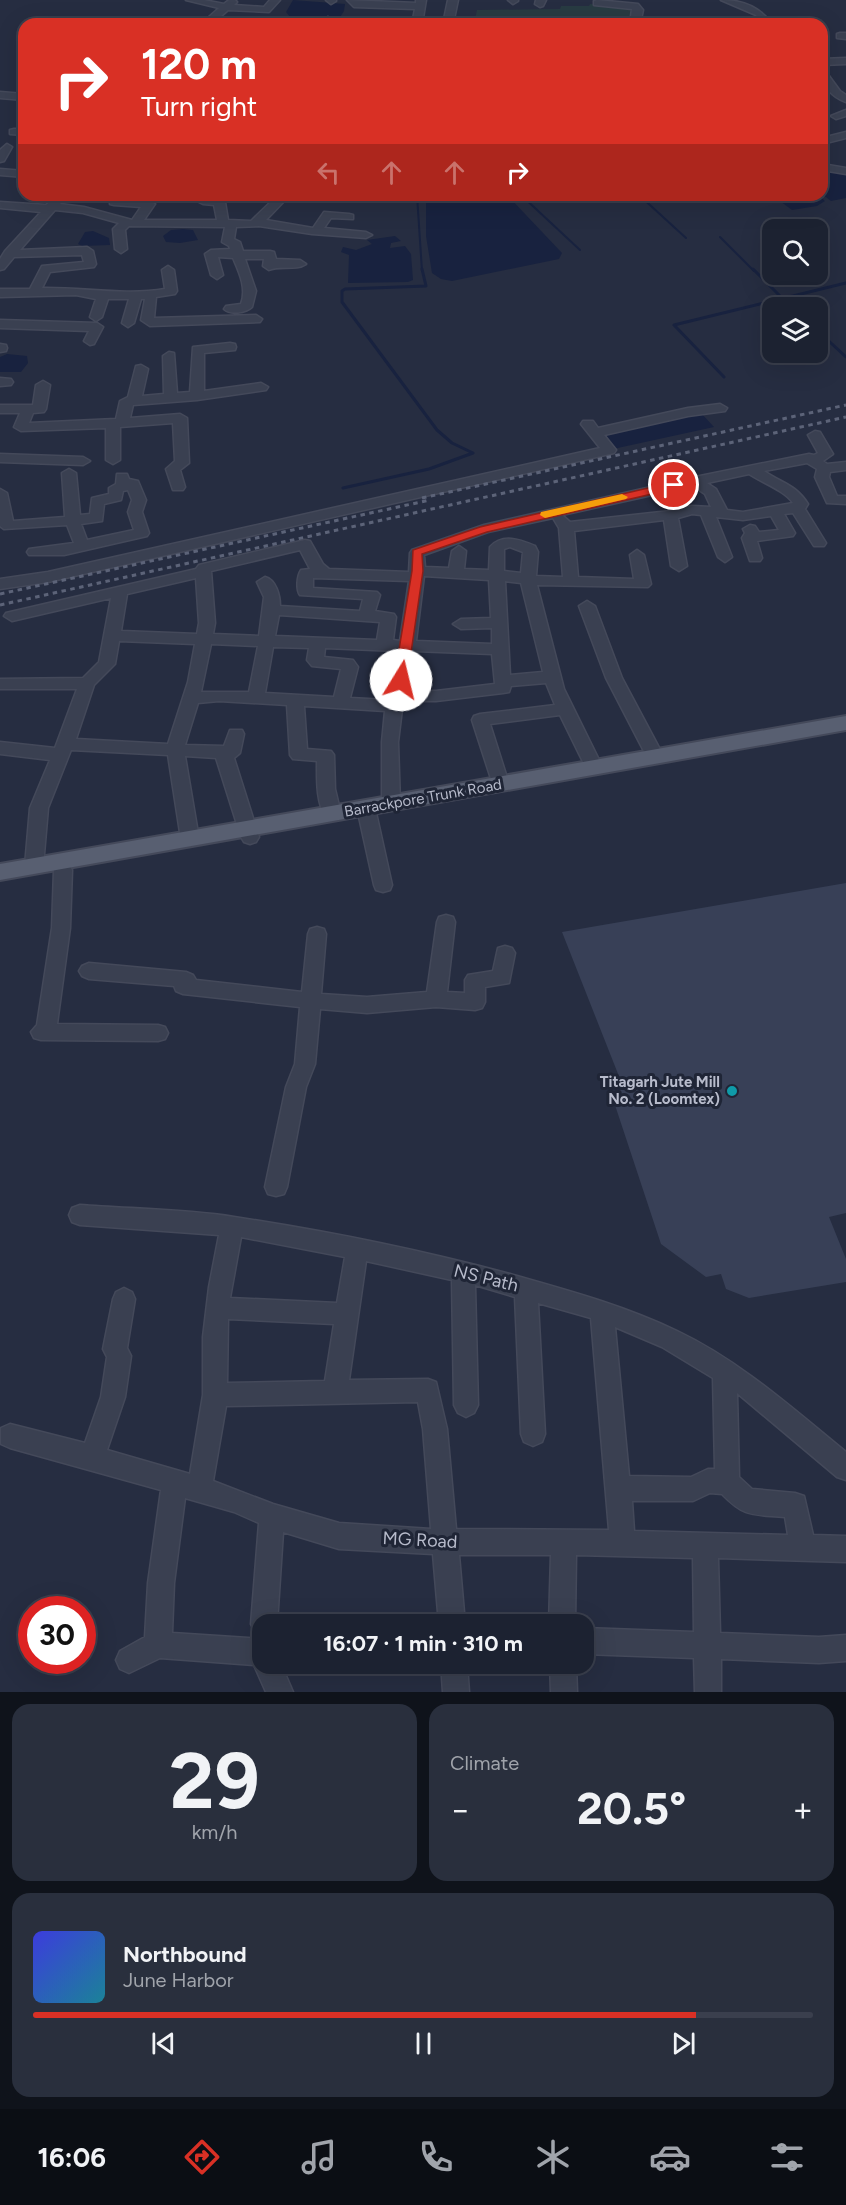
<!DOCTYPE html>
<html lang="en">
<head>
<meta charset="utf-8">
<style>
	:root { --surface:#1c2231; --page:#292f3d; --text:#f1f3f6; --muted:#a0a4ab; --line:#3a3f4d; --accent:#d93025 }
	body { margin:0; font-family:Figtree,sans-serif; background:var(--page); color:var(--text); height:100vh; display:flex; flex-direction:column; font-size:22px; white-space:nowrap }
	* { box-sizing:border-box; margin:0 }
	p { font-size:20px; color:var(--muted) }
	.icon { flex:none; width:33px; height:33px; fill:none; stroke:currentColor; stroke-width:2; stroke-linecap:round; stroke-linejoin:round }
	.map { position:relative; height:1692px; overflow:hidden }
	.sheet { display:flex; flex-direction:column; gap:12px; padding:12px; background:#0f131b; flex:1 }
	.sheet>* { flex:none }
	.guide { position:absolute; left:18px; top:18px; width:810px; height:183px; border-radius:18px; box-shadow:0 6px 24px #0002,0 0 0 2px var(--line); background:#d93025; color:#fff; overflow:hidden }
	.buttons { position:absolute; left:762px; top:219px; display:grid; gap:12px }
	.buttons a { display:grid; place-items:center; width:66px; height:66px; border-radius:12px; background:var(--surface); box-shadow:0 6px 24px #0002,0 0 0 2px var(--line); font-size:30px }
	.speed { position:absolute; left:18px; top:1596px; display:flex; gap:12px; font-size:30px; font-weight:700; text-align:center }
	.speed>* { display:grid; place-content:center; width:78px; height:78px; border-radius:50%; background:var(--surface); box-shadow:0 6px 24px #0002,0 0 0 2px var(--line); line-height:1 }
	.speed .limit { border:9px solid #d22; background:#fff; color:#111 }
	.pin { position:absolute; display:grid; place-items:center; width:51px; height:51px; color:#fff; margin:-26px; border:3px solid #fff; border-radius:50%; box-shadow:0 2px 6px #0007 }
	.me { position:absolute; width:66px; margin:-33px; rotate:9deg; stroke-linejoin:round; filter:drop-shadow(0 0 4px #0008) }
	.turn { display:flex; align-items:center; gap:21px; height:126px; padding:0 24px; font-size:27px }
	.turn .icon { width:78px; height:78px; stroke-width:2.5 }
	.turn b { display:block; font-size:42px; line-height:51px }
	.lanes { display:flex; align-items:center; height:57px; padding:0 24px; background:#0003; justify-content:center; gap:30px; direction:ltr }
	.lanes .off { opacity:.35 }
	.big { font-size:45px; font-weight:700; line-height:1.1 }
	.sheet .card { flex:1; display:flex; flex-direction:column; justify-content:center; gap:9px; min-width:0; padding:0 21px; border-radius:18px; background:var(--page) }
	.sheet .dial { align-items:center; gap:0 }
	.dial b { font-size:78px; line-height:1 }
	.song { display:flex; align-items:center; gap:18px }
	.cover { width:72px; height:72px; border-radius:9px; background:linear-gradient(135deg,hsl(240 70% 55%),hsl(190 70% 35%)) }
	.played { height:6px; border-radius:3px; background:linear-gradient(90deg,var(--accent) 85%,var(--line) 85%) }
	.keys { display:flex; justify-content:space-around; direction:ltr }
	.heat { display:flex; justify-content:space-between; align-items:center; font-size:33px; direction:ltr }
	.sheet .tiles { flex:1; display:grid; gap:12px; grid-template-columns:1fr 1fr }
	.card:last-child { grid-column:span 2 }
	.trip { position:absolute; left:252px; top:1614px; width:342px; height:60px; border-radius:18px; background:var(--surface); box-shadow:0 6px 24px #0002,0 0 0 2px var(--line); font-weight:700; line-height:60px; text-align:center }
	.menu { display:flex; height:96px; justify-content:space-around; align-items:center; background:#0b0e14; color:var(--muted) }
	.menu .icon { width:42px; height:42px }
	.menu .selected { color:var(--accent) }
	.menu b { font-size:27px; color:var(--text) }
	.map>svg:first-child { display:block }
</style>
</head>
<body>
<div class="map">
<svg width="846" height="1692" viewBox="0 0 846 1692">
	<rect width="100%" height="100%" fill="#262d41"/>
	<path fill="#283b42" d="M590,4L635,7L632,24H474L477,10L560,9L561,6H589Z"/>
	<path fill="#18223f" d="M293,0L345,4L344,11L339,19L290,17L286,12Z
		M839,169L846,174V198L831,201L822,194V171Z
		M426,195H507L562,253L559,259L452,281L441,279L432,273L426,236Z
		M772,195H818L825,201L817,206L792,210Z
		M183,229L193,230L198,240L180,243L166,242L163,236L171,230Z
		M93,231L109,238L110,245L82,246L78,244L85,232Z
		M395,236L401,241L391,243L390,248L405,246L411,254L413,280L408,282L348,283L349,255L341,252L343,247L356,250L372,244L367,240Z
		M7,354L27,356L28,363L21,372H0V357Z
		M701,413L714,427L613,449L601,435Z"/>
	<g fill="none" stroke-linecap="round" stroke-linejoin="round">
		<path stroke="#18223f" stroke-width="2" d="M417,195L422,271
			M521,195L580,250
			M639,195L686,238
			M720,237L754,271"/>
		<path stroke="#18223f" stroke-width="3" d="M753,269L792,308
			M818,331L846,357
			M724,377L674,325L846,283
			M343,488L429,469L473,453L452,443L437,430L342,302V291L345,289L426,286L422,269"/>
	</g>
	<path fill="#384057" d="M846,883V1213L829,1217L846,1259V1282L749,1298L726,1289L721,1274L706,1277L661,1244L611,1093L624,1089L562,932Z"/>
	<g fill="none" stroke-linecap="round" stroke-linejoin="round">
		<g stroke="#44495a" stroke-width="3">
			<path id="minor" d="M186,0H204L224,4L229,0H235L237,2L234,5L264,7L270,0H280L269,12L228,10L212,24H201L219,8Z
				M326,0H336V1L331,4Z
				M347,0L416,3V0H426L422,24H412L415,9L354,7Z
				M448,0H458L453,24H443Z
				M508,0H518V1L513,4Z
				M536,0H546L543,6L540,7L535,4Z
				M597,0L638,4L643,10L640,24H630L632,9L594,5V1Z
				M721,0C742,0 760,7 772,24H762L756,15Z
				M328,17L333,20L330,24H320Z
				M379,18H385L387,20L384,24H374Z
				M840,33H846V39L837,38V34Z
				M846,58V64L822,65V59Z
				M822,71L826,72L840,91L846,95V102C832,97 822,86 822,71Z
				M0,92L24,94V100L0,98Z
				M846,110V116L836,119L831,116Z
				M14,129H24V135L10,134V130Z
				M846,132V138L822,144V138Z
				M7,144L12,147L4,161L0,162V150Z
				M822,164L846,168V174L822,170Z
				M0,169L24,171V177L0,175Z
				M278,195H290L266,220L313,228L324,212L349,214L353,215V219L331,218L324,228L366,232L372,235L366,238L312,234L259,226L236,227L234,239L240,242L243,251H270L274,252L276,259L300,260L306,264C296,271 280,265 269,270L263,266L264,259H245L256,291L252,307C246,313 230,315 224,309L226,306L241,304C247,288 239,272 233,258L218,257L223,275L217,279L211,275L205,254L211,250L230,249L229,246L222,242L225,227L129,226L125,230L127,249L121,253L115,249L113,229L119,223L83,213L55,210L20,250L87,247L93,251L96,264L94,267L50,272L42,288C83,287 124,296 165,289L162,270L168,266L174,270L177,291L175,294L156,297L154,318L256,315L262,319L260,322L150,326L141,320L145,299H141L134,323L128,327L122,323L129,299H108L102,317L96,321L90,317L96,299L76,295L0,297V289H30L42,266L84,262L82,255L14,257L4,269L0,270V259L5,251L41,212L0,208V202L46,205L58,196L64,199L60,204L84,207L132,220L141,207L114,205L110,204V200L149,201L155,204L144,220H217L214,205L203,204L197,201C203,196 219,197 225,202L228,220L251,221Z
				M0,320L97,323L103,327L94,344L90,345L84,341L89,331L0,328Z
				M230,343L235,344L236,347L235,350L204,353V391L261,383L268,387L266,390L197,400L133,405L130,418L180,414L187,418L189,463L180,470L185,487L183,490H173L166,469L175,461L173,423L120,427V460L113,464L106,460V428L21,431L14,427L20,413H0V405H33L36,385L43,381L50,385L46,409L44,412L33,413L29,423L116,419L120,401L128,397L136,366L141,365L148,369L142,396L164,394L163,356L169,352L174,353L177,393L190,392L193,347Z
				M0,344L6,345L7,348L6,351L0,352Z
				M0,378L11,379L13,382L11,385L0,386Z
				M720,404L727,408L725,411L688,416L604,435L616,450L614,453L48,582L0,589V579L48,572L600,448L581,424L583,421H593L598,428L688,408Z
				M815,431L820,432L833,454L823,461L827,464L846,462V470L830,472L829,477L837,496H846V504L827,503L815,477L817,469L807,463L764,471C783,484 795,484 808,504L805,509L826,543L824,546H814L793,513L784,514L795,533L793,536L757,541L762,558L760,561H750L742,538L745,533L743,529L750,525L755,526L759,532L779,530L771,516L743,520L716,517L732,557L725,562L718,557L701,515L692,514L678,518L687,566L679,571L671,566L664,520L574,531L578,577L634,579L630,555L637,550L644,555L651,584L648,587L537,585L564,689L603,768L600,772H588L560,715L490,724L509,784L506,788H494L472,720L474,716L480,714L555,705L546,683L511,686L509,692L503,693L436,701H403L398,742L400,803L397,807L391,809L385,807L382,803V742L385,711L304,706L307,749L331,751L334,755L335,789L341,814L338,818L332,820L326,818C316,802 317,780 317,761L293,759L290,755L287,705L219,701L198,703L185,745L224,746L230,730H242L244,734L240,753L234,758L259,837L256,842L250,844L244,842L241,837L216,758L185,756L199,839L196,844L190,846L184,844L181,839L168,755L71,750L48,808L43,866L40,871L34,873L28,871L25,866L30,808L50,760L0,754V742L55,748L77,689H0V679L83,678L99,662L111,598L12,621L4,616L6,613L196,569L199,565L305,540L310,541L323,564L329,569L409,572L410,553L412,550L484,525L695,477L809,454L814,455L818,453L808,435ZM749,474C763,483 785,491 793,503L743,512L727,510L716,489L707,483ZM693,486L705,494L711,507L692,506L670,511L570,522L562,515ZM553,518L559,528L563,577L536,576L538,552L535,546C520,540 503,533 490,547L489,570L464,569L466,551L459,546L452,551L449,568L425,567L424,555L488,532ZM510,547L523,552L521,573L504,571V549ZM300,550L310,569L301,570C297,576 296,590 300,595L363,599L360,611L280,606C280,595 276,580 265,577L257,582L264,597L259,636L213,634L215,623L211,571ZM424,576L489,580L491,618L461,619L453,624L461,629L492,628V644L416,641ZM196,578L199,623L197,634L121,631L127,594ZM313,578L409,581L400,641L393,640L396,617L394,614L375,611L380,595L377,592L313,588ZM505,581L521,583L543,672L510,675ZM279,615L380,622L377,640L275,636ZM119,641L195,644L188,682L168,744L76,739L94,685L115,664ZM211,644L258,646L249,692H201ZM273,647L309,648L307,660L312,666L341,669L334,697L265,693ZM325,648L398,651L387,700L350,698L358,667L353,660L324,657ZM414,651L492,654L495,684L436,691H406Z
				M0,454L83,457L90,461L83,465L0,462Z
				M69,469L76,473L80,515L90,514L92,498L109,494V488L116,484L117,474H127L129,479L138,481L146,500L142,512L149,533L147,536L64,555H29L27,552L29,549L74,543L67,525L4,529L0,526V489L7,493L13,521L65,517L62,473ZM128,490L132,500L128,512L134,530L87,540L81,524L102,521L104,504L121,500L123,491Z
				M587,601L595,606L622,678L664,757L661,761H649L606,678L579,606Z
				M366,802L372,804L375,808L392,885L390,890L383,892L376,890L374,885L357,808L360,804Z
				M63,863L69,865L72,870L70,928L57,1024L158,1025L165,1027L168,1033L165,1039L158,1041L41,1040L34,1038L31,1032L37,1025L52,928L54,870L57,865Z
				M446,915L453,917L455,922L447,992L465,993V980L468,975L493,971L498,948L505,946L512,948L515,953L509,983L485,987V1002L482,1008L475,1010L436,1007L367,1013L320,1009L315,1064L306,1087L287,1187L284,1194L276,1196L268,1194L265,1187L286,1087L295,1064L300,1007L183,994L176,991L174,986L89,979L82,976L79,971L82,966L89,963L186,972L193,975L196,980L302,992L308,934L310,929L317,927L324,929L326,934L321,994L367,997L427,992L437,922L439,917Z
				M80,1205C131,1209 184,1209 234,1217C327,1231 420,1250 510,1274C566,1290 623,1305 677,1331C740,1361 792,1408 846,1452V1480L837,1477L737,1393L739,1477L752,1489L795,1493L804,1496L813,1535L846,1536V1562L718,1558L720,1633L819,1637L846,1635V1661L819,1663L721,1659V1692H695L694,1658L584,1654V1628L694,1632L693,1558L576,1555L575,1624H549L551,1555H459L465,1624H439L433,1554L339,1549L283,1532L277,1624H262V1636L255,1633L251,1624L259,1523L234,1512L185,1498L174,1583L172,1633L262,1639V1664H281L293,1692H266L254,1665L160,1658L129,1673L120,1669L116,1660L120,1651L145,1637L148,1583L161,1490L10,1448L1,1444V1428L10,1424L85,1443L101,1397L107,1357L103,1349L113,1299L116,1292L124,1288L132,1292L135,1299L127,1348L131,1356L125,1397L107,1450L190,1474L203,1395V1337L209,1287L219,1235L80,1225L72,1222L69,1215L72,1208ZM241,1237L345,1257L337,1303L230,1298ZM366,1261L452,1280L454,1405L458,1413L466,1417L474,1413L478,1405L475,1285L515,1297L521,1434L524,1442L533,1446L542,1442L545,1434L538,1303L591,1318L609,1530L456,1529L447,1429L436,1382L428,1379L349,1380ZM228,1319L334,1324L325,1381L227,1383ZM615,1327L662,1347L713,1378L715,1469H708L691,1477L629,1476ZM418,1402L423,1429L431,1529L339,1523L273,1504L213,1481L226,1406ZM710,1493L722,1494C745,1518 753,1514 785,1517L788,1535L634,1531L632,1501H693Z
				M441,1664H467L469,1692H443Z
				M550,1664H576L577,1692H551Z"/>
		</g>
		<g stroke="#44495a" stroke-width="4">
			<path id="major" d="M846,716V730L0,880V864Z"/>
		</g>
		<use href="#minor" fill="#3a4051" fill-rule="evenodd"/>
		<use href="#major" fill="#585f71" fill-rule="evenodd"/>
		<path stroke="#5c6378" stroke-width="3" stroke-dasharray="4.5 4.5" stroke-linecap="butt" d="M422,498L846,405
			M0,594L430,500
			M0,605L846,417"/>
	</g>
	<path fill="#d93025" stroke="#8d1f18" stroke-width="1.5" d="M674,482L679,485L678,488L487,532L422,554L423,571L407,680L405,683H396L394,680L412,571L413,550L480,527Z"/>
	<path fill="#f59e0b" d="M622,494L628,497L626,499L545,518L540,515L541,512Z"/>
	<circle fill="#0f9aa8" stroke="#1f2536" stroke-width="2" cx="732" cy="1091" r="6"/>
	<g text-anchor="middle" stroke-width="6" stroke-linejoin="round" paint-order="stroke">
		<g font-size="15" fill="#b7bbcb" stroke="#1f2536">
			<text transform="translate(423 798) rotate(-10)" y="5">Barrackpore Trunk Road</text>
		</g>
		<g font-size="15" font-weight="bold" fill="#b7bbcb" stroke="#1f2536" text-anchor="end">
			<text x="720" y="1087">Titagarh Jute Mill<tspan x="720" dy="17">No. 2 (Loomtex)</tspan></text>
		</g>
		<g font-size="18" fill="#b7bbcb" stroke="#1f2536">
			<text transform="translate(486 1278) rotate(14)" y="6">NS Path</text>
			<text transform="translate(420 1540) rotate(3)" y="6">MG Road</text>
		</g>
	</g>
</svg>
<div class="buttons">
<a><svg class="icon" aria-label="search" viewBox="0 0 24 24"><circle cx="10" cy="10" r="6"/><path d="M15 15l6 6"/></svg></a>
<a><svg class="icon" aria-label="layers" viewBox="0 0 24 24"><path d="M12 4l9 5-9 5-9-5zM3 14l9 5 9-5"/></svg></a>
</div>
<div class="speed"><div class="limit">30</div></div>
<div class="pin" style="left:674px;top:485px;background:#d93025"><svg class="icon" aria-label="arrive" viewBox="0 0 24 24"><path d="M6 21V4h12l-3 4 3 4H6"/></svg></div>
<svg class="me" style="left:401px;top:680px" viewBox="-20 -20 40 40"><circle r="19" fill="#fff"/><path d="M0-13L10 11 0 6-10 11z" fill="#d93025"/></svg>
<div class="trip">16:07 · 1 min · 310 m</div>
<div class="guide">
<div class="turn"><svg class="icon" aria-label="right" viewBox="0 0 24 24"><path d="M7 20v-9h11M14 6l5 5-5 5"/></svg><div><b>120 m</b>Turn right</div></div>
<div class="lanes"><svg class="icon off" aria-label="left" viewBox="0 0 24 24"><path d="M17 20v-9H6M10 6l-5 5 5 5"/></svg><svg class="icon off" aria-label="ahead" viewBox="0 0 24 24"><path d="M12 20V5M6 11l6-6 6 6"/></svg><svg class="icon off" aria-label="ahead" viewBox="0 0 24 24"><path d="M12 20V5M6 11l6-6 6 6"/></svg><svg class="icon" aria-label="right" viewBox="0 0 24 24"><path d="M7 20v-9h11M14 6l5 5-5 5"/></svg></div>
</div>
</div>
<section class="sheet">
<div class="tiles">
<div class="card dial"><b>29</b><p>km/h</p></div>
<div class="card"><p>Climate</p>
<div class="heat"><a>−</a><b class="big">20.5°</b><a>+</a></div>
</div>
<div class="card">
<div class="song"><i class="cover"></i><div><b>Northbound</b><p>June Harbor</p></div></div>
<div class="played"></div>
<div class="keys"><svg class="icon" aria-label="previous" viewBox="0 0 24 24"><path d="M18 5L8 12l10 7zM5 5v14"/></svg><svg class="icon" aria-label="pause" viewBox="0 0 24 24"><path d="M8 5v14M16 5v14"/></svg><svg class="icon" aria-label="next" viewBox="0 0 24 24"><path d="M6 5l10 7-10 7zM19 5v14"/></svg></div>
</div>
</div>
</section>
<nav class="menu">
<b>16:06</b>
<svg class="icon selected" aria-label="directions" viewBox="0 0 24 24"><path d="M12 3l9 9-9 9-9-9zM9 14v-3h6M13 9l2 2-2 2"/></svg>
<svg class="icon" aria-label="music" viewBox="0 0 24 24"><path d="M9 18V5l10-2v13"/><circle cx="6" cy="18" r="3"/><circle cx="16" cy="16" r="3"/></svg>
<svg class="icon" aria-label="phone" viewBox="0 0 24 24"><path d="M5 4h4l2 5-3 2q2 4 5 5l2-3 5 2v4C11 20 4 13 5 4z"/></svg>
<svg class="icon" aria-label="climate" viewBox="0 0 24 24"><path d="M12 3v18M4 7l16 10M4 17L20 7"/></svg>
<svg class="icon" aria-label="car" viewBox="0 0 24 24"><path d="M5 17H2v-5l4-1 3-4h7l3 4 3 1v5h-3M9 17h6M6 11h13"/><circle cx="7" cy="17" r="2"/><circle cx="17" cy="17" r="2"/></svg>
<svg class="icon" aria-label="filters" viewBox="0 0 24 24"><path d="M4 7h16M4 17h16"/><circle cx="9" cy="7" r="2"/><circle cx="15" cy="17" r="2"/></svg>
</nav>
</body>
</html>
